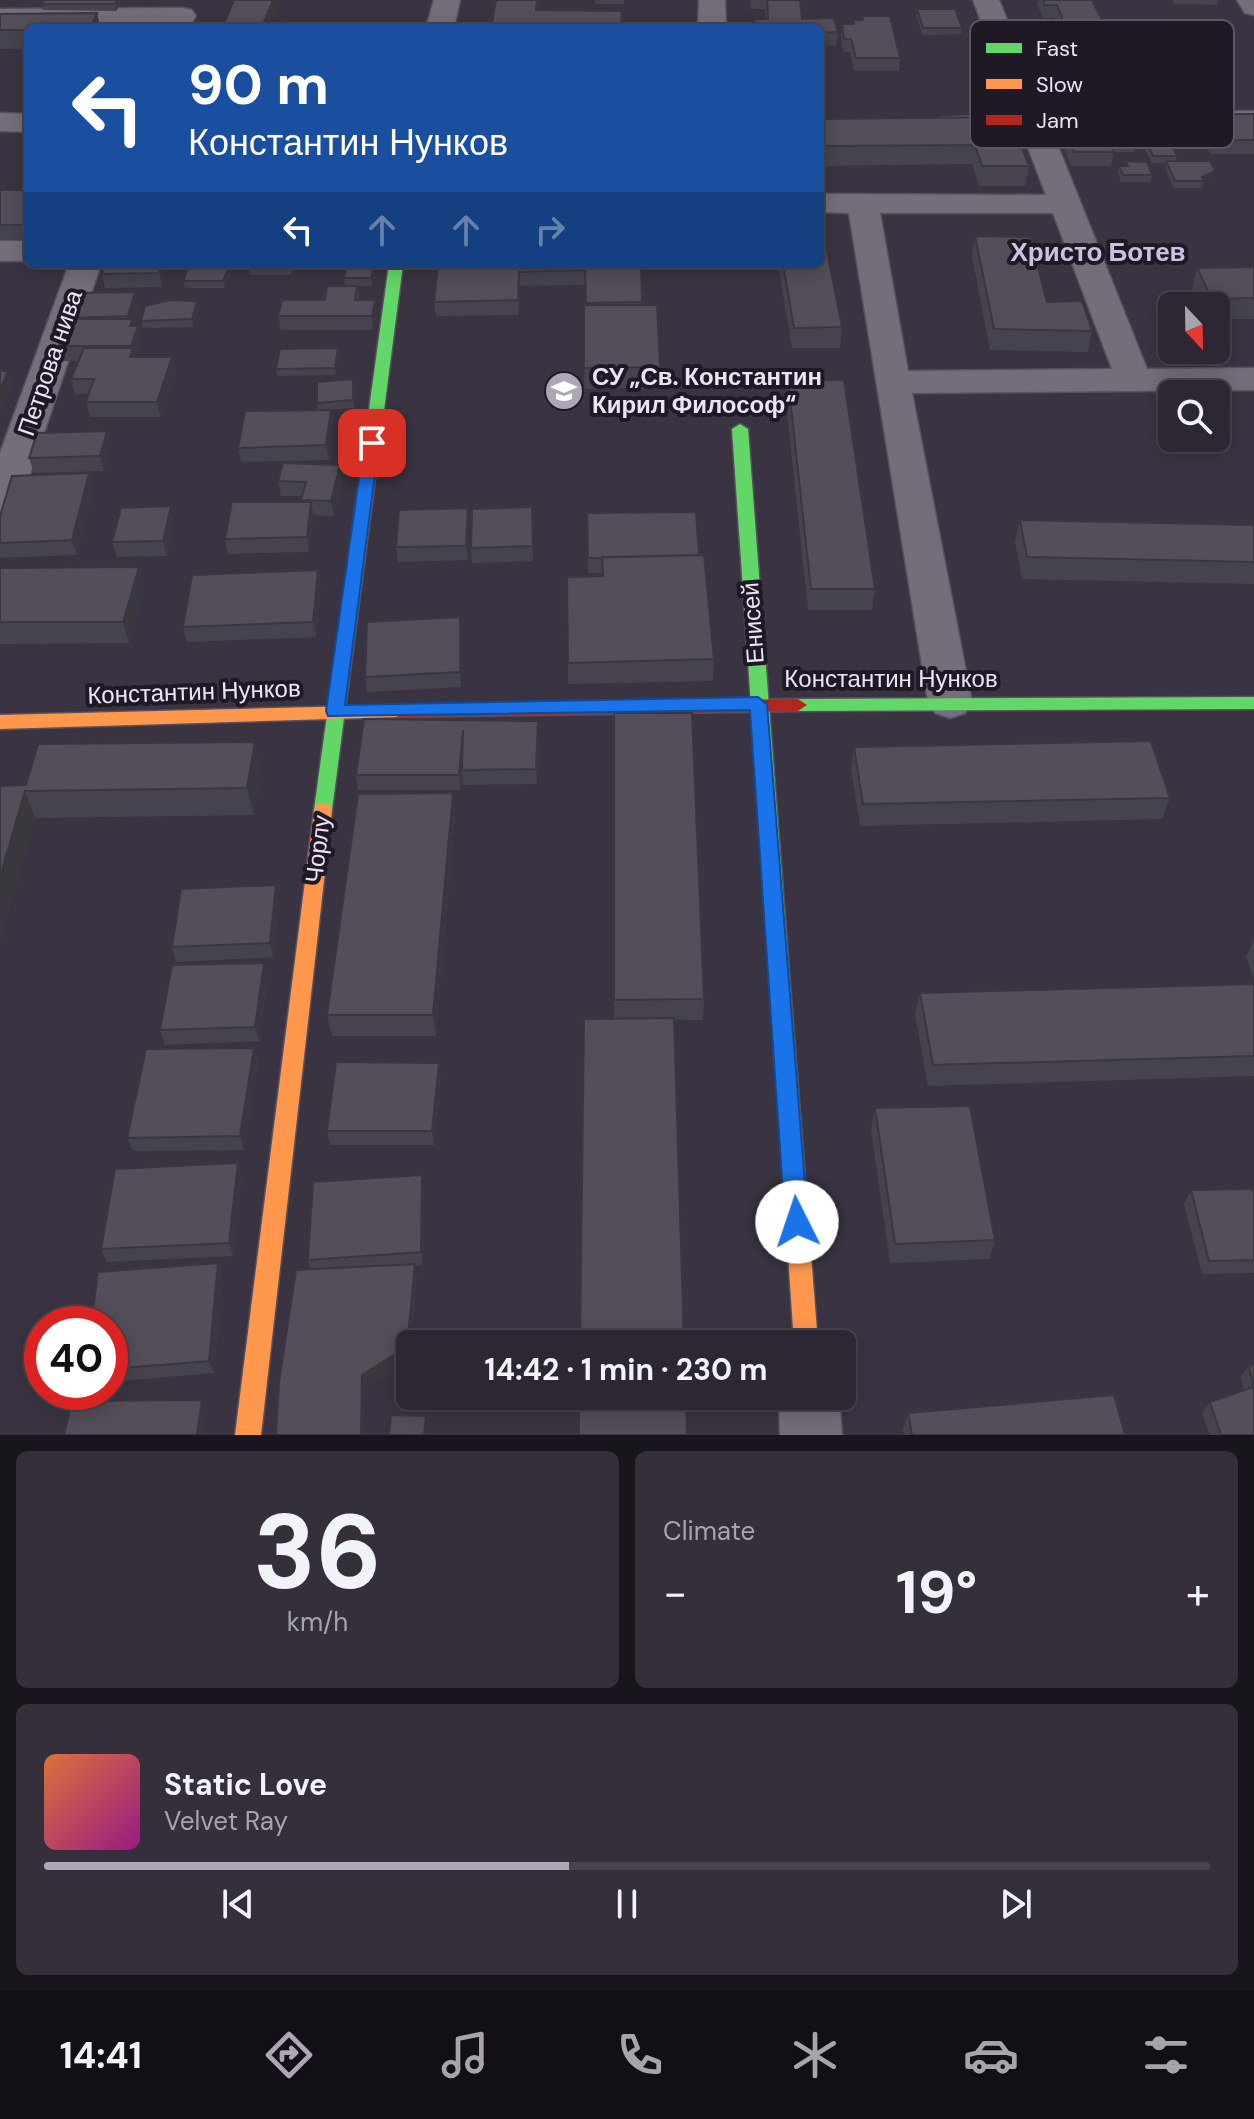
<!DOCTYPE html>
<html lang="en">
<head>
<meta charset="utf-8">
<style>
	:root { --surface:#2c2732; --page:#342f3a; --text:#f1f3f6; --muted:#a6a5ac; --line:#48444d; --accent:#ada6b6 }
	body { margin:0; font-family:"DM Sans",sans-serif; background:var(--page); color:var(--text); height:100vh; display:flex; flex-direction:column; font-size:30px; white-space:nowrap }
	* { box-sizing:border-box; margin:0 }
	p { font-size:26px; color:var(--muted) }
	.icon { flex:none; width:44px; height:44px; fill:none; stroke:currentColor; stroke-width:2; stroke-linecap:round; stroke-linejoin:round }
	.map { position:relative; height:1435px; overflow:hidden }
	.details { display:flex; flex-direction:column; gap:16px; padding:16px; background:#18151c; flex:1 }
	.details>* { flex:none }
	.hud { position:absolute; left:24px; top:24px; width:800px; height:244px; border-radius:12px; box-shadow:0 4px 20px #0003,0 0 0 2px var(--line); background:#1a4fa0; color:#fff; overflow:hidden }
	.needle { width:52px; rotate:158deg }
	.buttons { position:absolute; left:1158px; top:292px; display:grid; gap:16px }
	.buttons a { display:grid; place-items:center; width:72px; height:72px; border-radius:12px; background:var(--surface); box-shadow:0 4px 20px #0003,0 0 0 2px var(--line); font-size:40px }
	.speed { position:absolute; left:24px; top:1306px; display:flex; gap:16px; font-size:40px; font-weight:700; text-align:center }
	.speed>* { display:grid; place-content:center; width:104px; height:104px; border-radius:50%; background:var(--surface); box-shadow:0 4px 20px #0003,0 0 0 2px var(--line); line-height:1 }
	.speed .limit { border:12px solid #d22; background:#fff; color:#111 }
	.pin { position:absolute; display:grid; place-items:center; width:68px; height:68px; color:#fff; margin:-34px; border-radius:16px; box-shadow:0 4px 12px #0006 }
	.me { position:absolute; width:88px; margin:-44px; rotate:356deg; stroke-linejoin:round; filter:drop-shadow(0 0 6px #0008) }
	.turn { display:flex; align-items:center; gap:28px; height:168px; padding:0 32px; font-size:36px }
	.turn .icon { width:104px; height:104px; stroke-width:2.5 }
	.turn b { display:block; font-size:56px; line-height:68px }
	.lanes { display:flex; align-items:center; height:76px; padding:0 32px; background:#0003; justify-content:center; gap:40px; direction:ltr }
	.lanes .off { opacity:.35 }
	.big { font-size:60px; font-weight:700; line-height:1.1 }
	.details .widget { flex:1; display:flex; flex-direction:column; justify-content:center; gap:12px; min-width:0; padding:0 28px; border-radius:12px; background:var(--page) }
	.details .dial { align-items:center; gap:0 }
	.dial b { font-size:104px; line-height:1 }
	.song { display:flex; align-items:center; gap:24px }
	.cover { width:96px; height:96px; border-radius:12px; background:linear-gradient(135deg,hsl(20 70% 55%),hsl(310 70% 35%)) }
	.played { height:8px; border-radius:4px; background:linear-gradient(90deg,var(--accent) 45%,var(--line) 45%) }
	.keys { display:flex; justify-content:space-around; direction:ltr }
	.heat { display:flex; justify-content:space-between; align-items:center; font-size:44px; direction:ltr }
	.details .tiles { flex:1; display:grid; gap:16px; grid-template-columns:1fr 1fr }
	.widget:last-child { grid-column:span 2 }
	.trip { position:absolute; left:396px; top:1330px; width:460px; height:80px; border-radius:12px; background:var(--surface); box-shadow:0 4px 20px #0003,0 0 0 2px var(--line); font-weight:700; line-height:80px; text-align:center }
	.dock { display:flex; height:128px; justify-content:space-around; align-items:center; background:#121014; color:var(--muted) }
	.dock .icon { width:56px; height:56px }
	.dock .current { color:var(--accent) }
	.dock b { font-size:36px; color:var(--text) }
	.map>svg:first-child { display:block }
</style>
</head>
<body>
<div class="map">
<svg width="1254" height="1435" viewBox="0 0 1254 1435">
	<rect width="100%" height="100%" fill="#3a3442"/>
	<g fill="none" stroke-linecap="round" stroke-linejoin="round">
		<g stroke="#56515e" stroke-width="3">
			<path id="street" d="M434,0H460L454,28H426Z
				M699,0H725L726,28H698Z
				M973,0H999L1045,114L1254,111V129L1052,131L1147,369L1254,368V390L912,393L972,702L965,713L950,718L935,713L928,702L849,213L820,212V194L1046,195L1022,132L952,133L942,130L937,124L942,118L1016,114ZM880,213H1053L1112,369L908,371Z
				M1237,0H1254V15L1245,13Z
				M183,8L192,10L196,16L192,22L0,25V9Z
				M0,113L28,114V132L0,131Z
				M0,241H28V261H0Z
				M69,264H101L19,507L14,516L0,519V453Z
				M779,1396H839L842,1435H780Z"/>
		</g>
		<g stroke="#56515e" stroke-width="3">
			<path id="fast" d="M389,264H403L332,810L330,815H316L314,810Z
				M740,424L748,429L792,1011L789,1017L782,1020L775,1017L772,1011L732,429Z
				M1254,697V709L798,711L789,705L798,699Z"/>
		</g>
		<g stroke="#56515e" stroke-width="3">
			<path id="slow" d="M398,705L407,711L398,717L0,729V715Z
				M323,803L330,805L332,810L261,1435H235L314,810L316,805Z
				M782,1002L789,1005L792,1011L818,1344H794L772,1011L775,1005Z"/>
		</g>
		<g stroke="#56515e" stroke-width="3">
			<path id="jam" d="M798,699L807,705L798,711L398,717L389,711L398,705Z"/>
		</g>
		<use href="#street" fill="#736e79" fill-rule="evenodd"/>
		<use href="#fast" fill="#63d668" fill-rule="evenodd"/>
		<use href="#slow" fill="#ff974d" fill-rule="evenodd"/>
		<use href="#jam" fill="#b3261e" fill-rule="evenodd"/>
	</g>
	<path fill="#47434d" d="M595,0H624V4H595Z
		M750,0H800L802,19L838,32L836,46H820V28H754V19H766L765,9H751Z
		M1038,0H1092L1104,24L1142,33L1210,65L1206,78H1167L1159,61L1146,62L1145,57H1060L1052,37L1054,24H1057L1054,18H1043L1037,4Z
		M1172,0H1218L1217,5L1174,4Z
		M121,3L116,11L43,10L42,4Z
		M917,9L962,28L961,34L923,35L916,16Z
		M97,13L100,28H28V49H0V14Z
		M862,16L900,58L899,71H854L850,52H843L841,37L842,24H853V20H862Z
		M1059,114L1137,138L1134,152H1114L1111,166H1071L1056,127Z
		M1201,114H1254V154H1210L1206,145L1205,149H1174L1177,156L1176,161L1213,178L1203,183L1202,188H1174L1165,168L1166,163H1152L1144,147L1145,140H1167L1162,130L1163,123L1199,124Z
		M1010,117L1029,166L1025,186H979L972,164L820,166V119Z
		M1126,161L1152,175L1151,182H1121L1118,173L1119,166H1125Z
		M0,190H28V239H0Z
		M975,236L1047,302L1092,331L1088,352L990,350L972,256Z
		M105,264H169L162,287L105,288L102,274Z
		M233,264L225,288H185L183,281L206,265Z
		M293,264L291,275H250L249,268Z
		M376,264L372,286H345L344,278Z
		M438,264H641L642,305L660,367V388L584,389L586,285L519,286V315L436,316L434,302Z
		M778,264H820L842,327L840,348H792Z
		M1254,267V319H1216V306H1200L1192,289L1197,268Z
		M357,286L359,300L377,315L373,330H281L278,316L325,300Z
		M197,301L199,308L193,327L143,328L141,321Z
		M139,306L134,324L141,340L135,357H172L176,372L161,417H90L86,402L89,394H75L71,379L78,361H63L59,346L69,318Z
		M338,348L339,356L336,375L277,376L276,369Z
		M353,379L354,408L326,410L333,424L329,460L241,462L238,448L318,410L317,403Z
		M788,380L875,589L872,610H808L786,402Z
		M111,445L104,471L34,473L29,458Z
		M89,473L93,488L77,555L0,558V516Z
		M343,480L334,516L313,515L309,552L228,554L225,539L301,502L302,496H281L278,481Z
		M532,507L533,561L472,563L471,548Z
		M468,508L469,523L468,560L398,562L396,547Z
		M587,513L699,555L714,659L713,681L568,684V663L602,576V573H588Z
		M1020,520L1254,525V584L1022,579L1015,542Z
		M174,521L167,556L117,557L112,542Z
		M139,567L145,589L129,643L0,644V568Z
		M318,570L321,585L316,637L187,642L183,627Z
		M461,632V687L367,692L365,677Z
		M538,721L539,736L537,784L463,785L462,772L460,790H358L356,775Z
		M854,747L1170,798L1162,819L860,826L851,769Z
		M261,769L254,815L35,818L0,943V786L26,785Z
		M453,793L455,815L436,1036H332L327,1015Z
		M279,900L273,957L176,962L172,947Z
		M1254,939V979L1246,957Z
		M268,977L259,1041L165,1045L160,1030Z
		M1254,984V1076L928,1086L915,1014L920,993Z
		M704,999L703,1020L614,1019V1000Z
		M254,1048L258,1062L244,1150L133,1151L127,1138Z
		M439,1063L441,1077L434,1145H330L327,1131Z
		M875,1108L995,1240L989,1259L890,1263L871,1129Z
		M238,1163L242,1177L233,1256L107,1262L101,1249Z
		M424,1189L423,1265L415,1266L417,1277L411,1344H410V1359L365,1387L310,1269L308,1260Z
		M1191,1190L1254,1194V1273L1202,1274L1184,1204Z
		M218,1263L222,1276L214,1373L110,1382V1324Z
		M1249,1365H1254V1435H1210L1202,1414L1210,1402L1244,1390L1241,1377Z
		M908,1413L1125,1435H904L903,1430Z"/>
	<path fill="#3a373e" d="M117,0H120L121,3L116,11L115,4Z
		M273,0H283L272,28L264,22Z
		M537,0H541L537,28L536,10Z
		M97,13L100,28H90Z
		M1215,171L1213,178L1203,183L1202,177Z
		M162,264H169L162,287L159,273Z
		M230,264H233L225,288L223,281Z
		M374,264H376L372,286L371,278Z
		M135,292L139,306L134,324L136,332L138,326L141,340L135,358L130,357L132,351L131,346L133,339L128,316Z
		M375,300L377,315L373,330L372,316Z
		M197,301L199,308L193,327L192,319Z
		M338,348L339,356L336,375L335,368Z
		M172,357L176,372L161,417L157,402Z
		M8,371L13,385L0,417V391Z
		M331,410L333,424L329,460L326,445Z
		M107,431L111,445L104,471L100,456Z
		M340,465L343,480L334,516L331,501Z
		M89,473L93,488L77,555L72,540Z
		M311,502L314,517L309,552L307,537Z
		M171,506L174,521L167,556L163,541Z
		M468,508L469,523L468,560L466,546Z
		M139,567L145,589L129,643L123,622Z
		M318,570L321,585L316,637L313,622Z
		M460,617L461,632V687L460,672Z
		M538,721L539,736L537,784L536,769Z
		M463,730L464,745L460,790L459,775Z
		M255,742L261,769L254,815L247,788Z
		M25,791L35,818L0,943V877Z
		M453,793L455,815L436,1036L433,1015Z
		M276,885L279,900L273,957L270,943Z
		M264,963L268,977L259,1041L255,1027Z
		M254,1048L258,1062L244,1150L240,1136Z
		M439,1063L441,1077L434,1145L432,1131Z
		M238,1163L242,1177L233,1256L229,1243Z
		M422,1175L424,1189L423,1265L421,1252Z
		M218,1263L222,1276L214,1373L209,1361Z
		M415,1264L417,1277L411,1344H410V1359L365,1387L364,1435H361L362,1375Z
		M202,1400L207,1412L204,1435H197Z
		M426,1416L428,1428V1435H424Z"/>
	<path fill="#534e59" stroke="#3a373e" stroke-width="2" d="M44,0H117L115,4H42Z
		M234,0H273L264,22L357,23L355,28H222Z
		M496,0H537L536,10L622,11L621,28H491Z
		M767,0H800L802,19L834,18L838,32L820,33V28H756L754,19H768Z
		M1043,0H1092L1104,24H1138L1142,33L1162,26H1191L1210,65H1170L1162,48H1149L1148,43L1062,44L1054,24L1065,25L1057,5H1045Z
		M917,9H955L962,28H923Z
		M97,13L90,28H28V30H0V14Z
		M862,16H890L900,58H856L851,39H844L842,24H854L853,20H863Z
		M1059,114H1126L1137,138H1108L1114,152H1074Z
		M1201,114H1254V140H1214Z
		M1010,117L1029,166H982L975,145L820,146V119Z
		M1145,140H1169L1177,156H1153Z
		M1126,161L1147,162L1152,175H1123L1119,166H1128Z
		M1166,161H1210L1215,171L1202,177L1204,181H1175Z
		M0,190H28V225H0Z
		M820,216L842,327L794,328L783,264H820Z
		M975,236L1030,237L1047,302L1082,301L1092,331L994,329Z
		M105,264H162L159,273L102,274Z
		M206,264H230L223,281H183L189,265H206Z
		M250,264H291L290,267L249,268Z
		M348,264H374L371,278H344Z
		M438,264H641L642,302L586,303L585,270L519,272L518,300L434,302Z
		M1254,267V298L1212,299L1197,268Z
		M327,286H357L355,300H375L372,316H278L282,300H325Z
		M135,292L128,316L69,318L78,293Z
		M170,300L197,301L192,319L141,321L145,306Z
		M584,305H657L660,367L584,368Z
		M69,319H132L130,326H138L131,346H59Z
		M84,348H133L130,357H172L157,402H86L94,379H71Z
		M338,348L335,368L276,369L280,349Z
		M0,371H8L0,391Z
		M353,379V400L317,403V382Z
		M788,380H844L875,589H811Z
		M331,410L326,445L238,448L245,411Z
		M107,431L100,456L29,458L37,433Z
		M283,463L340,465L331,501L301,500L306,482L278,481Z
		M89,473L72,540L0,543V516L12,476Z
		M232,502H311L307,537L225,539Z
		M171,506L163,541L112,542L121,508Z
		M532,507L533,546L471,548L472,509Z
		M468,508L466,546L396,547L399,510Z
		M696,512L699,555L588,558L587,513Z
		M1020,520L1254,525V562L1027,557Z
		M704,555L714,659L568,663L567,577L603,576L602,557Z
		M139,567L123,622H0V568Z
		M318,570L313,622L183,627L192,575Z
		M460,617V672L365,677L367,622Z
		M614,713H692L704,999L614,1000Z
		M364,719L538,721L536,769L462,770L463,730L459,775H356Z
		M1151,741L1170,798L863,804L854,747Z
		M255,742L247,788L25,791L0,877V786L26,785L38,744Z
		M453,793L433,1015H327L358,794Z
		M276,885L270,943L172,947L181,889Z
		M264,963L255,1027L160,1030L172,965Z
		M1254,984V1056L933,1065L920,993Z
		M674,1018L684,1344H580L584,1019Z
		M254,1048L240,1136L127,1138L146,1049Z
		M336,1062L439,1063L432,1131H327Z
		M970,1106L995,1240L895,1244L875,1108Z
		M238,1163L229,1243L101,1249L115,1169Z
		M422,1175L421,1252L308,1260L313,1182Z
		M1253,1189L1254,1194V1260L1209,1261L1191,1190Z
		M218,1263L209,1361L110,1369V1324H91L98,1272Z
		M415,1264L407,1346L362,1375L361,1435H276L279,1382L296,1270Z
		M1249,1365H1254V1435H1221L1210,1402L1253,1387Z
		M1114,1395L1125,1435H912L908,1413Z
		M579,1396H686L687,1435H579Z
		M202,1400L197,1435H64L72,1401Z
		M391,1415L426,1416L424,1435H389Z"/>
	<path fill="#1a73e8" stroke="#114b97" stroke-width="2" d="M372,438L379,443L345,705L758,697L767,704L808,1222L805,1230L797,1233L789,1230L785,1222L750,710L328,716L326,711L364,443Z"/>
	<defs>
		<g id="school-disc" transform="scale(2)"><circle r="9.5" fill="#ada6b6" stroke="#1e1925"/><path d="M0-5L7-2L0 1L-7-2ZM-4 1L0 2.5L4 1V4Q0 6-4 4Z" fill="#fff"/></g>
	</defs>
	<g fill-rule="evenodd">
		<use href="#school-disc" x="564" y="391"/>
	</g>
	<g text-anchor="middle" stroke-width="8" stroke-linejoin="round" paint-order="stroke">
		<g font-size="24" fill="#ebe4f5" stroke="#1e1925">
			<text transform="translate(50 363) rotate(-71)" y="8">Петрова нива</text>
			<text transform="translate(753 623) rotate(-94)" y="8">Енисей</text>
			<text x="891" y="687">Константин Нунков</text>
			<text transform="translate(194 692) rotate(-2)" y="8">Константин Нунков</text>
			<text transform="translate(318 849) rotate(-83)" y="8">Чорлу</text>
		</g>
		<g font-size="24" font-weight="bold" fill="#ebe4f5" stroke="#1e1925" text-anchor="start">
			<text x="592" y="385">СУ „Св. Константин<tspan x="592" dy="28">Кирил Философ“</tspan></text>
		</g>
		<g font-size="26" font-weight="bold" fill="#cec0e1" stroke="#1e1925">
			<text x="1098" y="261">Христо Ботев</text>
		</g>
	</g>
	<rect x="970" y="20" width="264" height="128" rx="12" fill="#1e1925" stroke="#5c5663" stroke-width="2"/>
	<rect x="986" y="43" width="36" height="10" fill="#63d668"/>
	<rect x="986" y="79" width="36" height="10" fill="#ff974d"/>
	<rect x="986" y="115" width="36" height="10" fill="#b3261e"/>
	<g font-size="22" fill="#ebe4f5">
		<text x="1036" y="56">Fast</text>
		<text x="1036" y="92">Slow</text>
		<text x="1036" y="128">Jam</text>
	</g>
</svg>
<div class="buttons">
<a><svg class="needle" viewBox="-14 -14 28 28"><path d="M0-13l5 13h-10z" fill="#e53935"/><path d="M0 13l5-13h-10z" fill="#a6a5ac"/></svg></a>
<a><svg class="icon" aria-label="search" viewBox="0 0 24 24"><circle cx="10" cy="10" r="6"/><path d="M15 15l6 6"/></svg></a>
</div>
<div class="speed"><div class="limit">40</div></div>
<div class="pin" style="left:372px;top:443px;background:#d93025"><svg class="icon" aria-label="arrive" viewBox="0 0 24 24"><path d="M6 21V4h12l-3 4 3 4H6"/></svg></div>
<svg class="me" style="left:797px;top:1222px" viewBox="-20 -20 40 40"><circle r="19" fill="#fff"/><path d="M0-13L10 11 0 6-10 11z" fill="#1a73e8"/></svg>
<div class="trip">14:42 · 1 min · 230 m</div>
<div class="hud">
<div class="turn"><svg class="icon" aria-label="left" viewBox="0 0 24 24"><path d="M17 20v-9H6M10 6l-5 5 5 5"/></svg><div><b>90 m</b>Константин Нунков</div></div>
<div class="lanes"><svg class="icon" aria-label="left" viewBox="0 0 24 24"><path d="M17 20v-9H6M10 6l-5 5 5 5"/></svg><svg class="icon off" aria-label="ahead" viewBox="0 0 24 24"><path d="M12 20V5M6 11l6-6 6 6"/></svg><svg class="icon off" aria-label="ahead" viewBox="0 0 24 24"><path d="M12 20V5M6 11l6-6 6 6"/></svg><svg class="icon off" aria-label="right" viewBox="0 0 24 24"><path d="M7 20v-9h11M14 6l5 5-5 5"/></svg></div>
</div>
</div>
<section class="details">
<div class="tiles">
<div class="widget dial"><b>36</b><p>km/h</p></div>
<div class="widget"><p>Climate</p>
<div class="heat"><a>−</a><b class="big">19°</b><a>+</a></div>
</div>
<div class="widget">
<div class="song"><i class="cover"></i><div><b>Static Love</b><p>Velvet Ray</p></div></div>
<div class="played"></div>
<div class="keys"><svg class="icon" aria-label="previous" viewBox="0 0 24 24"><path d="M18 5L8 12l10 7zM5 5v14"/></svg><svg class="icon" aria-label="pause" viewBox="0 0 24 24"><path d="M8 5v14M16 5v14"/></svg><svg class="icon" aria-label="next" viewBox="0 0 24 24"><path d="M6 5l10 7-10 7zM19 5v14"/></svg></div>
</div>
</div>
</section>
<nav class="dock">
<b>14:41</b>
<svg class="icon current" aria-label="directions" viewBox="0 0 24 24"><path d="M12 3l9 9-9 9-9-9zM9 14v-3h6M13 9l2 2-2 2"/></svg>
<svg class="icon" aria-label="music" viewBox="0 0 24 24"><path d="M9 18V5l10-2v13"/><circle cx="6" cy="18" r="3"/><circle cx="16" cy="16" r="3"/></svg>
<svg class="icon" aria-label="phone" viewBox="0 0 24 24"><path d="M5 4h4l2 5-3 2q2 4 5 5l2-3 5 2v4C11 20 4 13 5 4z"/></svg>
<svg class="icon" aria-label="climate" viewBox="0 0 24 24"><path d="M12 3v18M4 7l16 10M4 17L20 7"/></svg>
<svg class="icon" aria-label="car" viewBox="0 0 24 24"><path d="M5 17H2v-5l4-1 3-4h7l3 4 3 1v5h-3M9 17h6M6 11h13"/><circle cx="7" cy="17" r="2"/><circle cx="17" cy="17" r="2"/></svg>
<svg class="icon" aria-label="filters" viewBox="0 0 24 24"><path d="M4 7h16M4 17h16"/><circle cx="9" cy="7" r="2"/><circle cx="15" cy="17" r="2"/></svg>
</nav>
</body>
</html>
